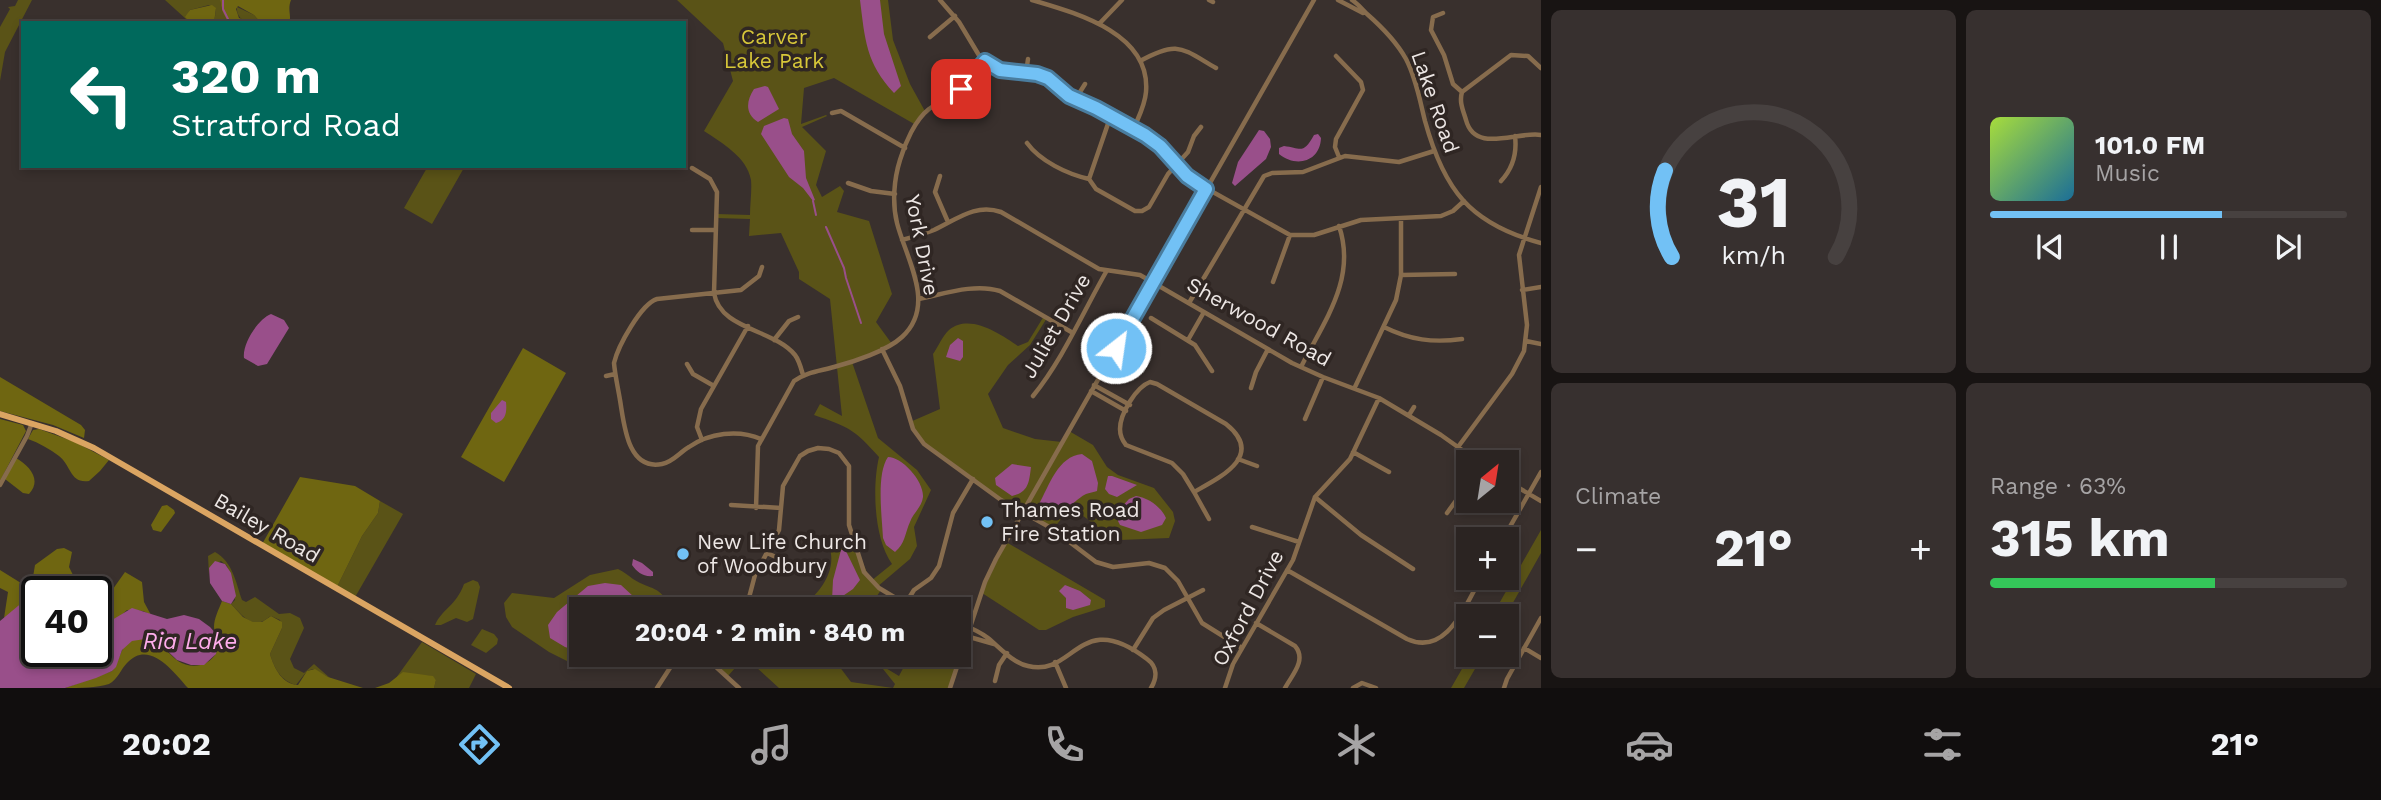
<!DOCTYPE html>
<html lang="en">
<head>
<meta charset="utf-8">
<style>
	:root { --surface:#2b2422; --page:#37302f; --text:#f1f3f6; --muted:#a6a4a5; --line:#474140; --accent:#72c1f5 }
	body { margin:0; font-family:"Work Sans",sans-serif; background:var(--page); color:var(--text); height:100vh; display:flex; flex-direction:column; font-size:26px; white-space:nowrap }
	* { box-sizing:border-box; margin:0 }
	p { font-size:23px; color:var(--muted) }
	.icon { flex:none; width:38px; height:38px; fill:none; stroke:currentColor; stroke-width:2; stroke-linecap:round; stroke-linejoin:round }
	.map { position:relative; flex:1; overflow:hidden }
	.panel { display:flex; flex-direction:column; gap:10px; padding:10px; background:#181413; width:840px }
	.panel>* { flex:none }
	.hud { position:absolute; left:21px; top:21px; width:665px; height:147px; border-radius:0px; box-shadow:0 4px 10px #0003,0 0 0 2px var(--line); background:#00695c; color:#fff; overflow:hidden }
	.needle { width:46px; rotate:30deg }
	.tools { position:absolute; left:1456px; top:450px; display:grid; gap:14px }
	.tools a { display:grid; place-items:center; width:63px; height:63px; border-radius:0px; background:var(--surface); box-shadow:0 4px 10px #0003,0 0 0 2px var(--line); font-size:35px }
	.speed { position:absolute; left:21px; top:576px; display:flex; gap:14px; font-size:35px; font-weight:700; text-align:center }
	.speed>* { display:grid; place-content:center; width:91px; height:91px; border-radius:50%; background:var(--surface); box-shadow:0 4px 10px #0003,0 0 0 2px var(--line); line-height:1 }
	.speed .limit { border:4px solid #111; border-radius:10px; background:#fff; color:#111 }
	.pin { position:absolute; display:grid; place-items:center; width:60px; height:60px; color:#fff; margin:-30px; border-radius:14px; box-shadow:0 4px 10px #0006 }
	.me { position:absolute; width:77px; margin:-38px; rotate:30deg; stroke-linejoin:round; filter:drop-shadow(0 0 5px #0008) }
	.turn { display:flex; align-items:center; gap:24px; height:147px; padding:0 35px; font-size:32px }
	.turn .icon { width:91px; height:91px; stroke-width:2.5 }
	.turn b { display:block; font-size:49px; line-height:60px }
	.big { font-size:52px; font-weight:700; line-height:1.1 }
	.panel .tile { flex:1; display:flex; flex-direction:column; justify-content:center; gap:10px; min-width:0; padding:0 24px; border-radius:10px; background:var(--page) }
	.panel .dial { align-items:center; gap:0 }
	.dial svg { height:182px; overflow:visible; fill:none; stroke:var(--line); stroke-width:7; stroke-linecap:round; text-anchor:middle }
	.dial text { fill:var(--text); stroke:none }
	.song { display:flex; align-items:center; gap:21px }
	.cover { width:84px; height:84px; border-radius:10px; background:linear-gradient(135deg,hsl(80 70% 55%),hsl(200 70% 35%)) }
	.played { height:7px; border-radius:4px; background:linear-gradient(90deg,var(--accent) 65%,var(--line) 65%) }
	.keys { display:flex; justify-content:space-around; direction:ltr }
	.heat { display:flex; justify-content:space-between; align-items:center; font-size:38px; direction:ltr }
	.charge { height:10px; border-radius:5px; background:linear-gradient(90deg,#34c759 63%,var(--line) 0) }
	.panel .tiles { flex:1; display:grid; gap:10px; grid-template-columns:repeat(2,1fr) }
	.trip { position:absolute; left:569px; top:597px; width:402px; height:70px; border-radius:0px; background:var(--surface); box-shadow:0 4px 10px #0003,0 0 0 2px var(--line); font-weight:700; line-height:70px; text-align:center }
	.tab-bar { display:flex; height:112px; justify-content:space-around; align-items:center; background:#110e0e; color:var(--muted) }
	.tab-bar .icon { width:49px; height:49px }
	.tab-bar .on { color:var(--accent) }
	.tab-bar b { font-size:32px; color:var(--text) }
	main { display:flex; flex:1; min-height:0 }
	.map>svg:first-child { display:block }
</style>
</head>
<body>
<main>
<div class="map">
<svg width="1541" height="688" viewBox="0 0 1541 688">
	<rect width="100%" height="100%" fill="#39302d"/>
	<path fill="#5a5317" d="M18,0H32L5,52L0,81V27L10,9L8,7L15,6Z
		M165,0H220L222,11L228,23H214L216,9L209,5L190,10L186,19Z
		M677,0H888L893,40L910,84L926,113L916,125L834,78L804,88L801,124L826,115L827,116L802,127L826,151L816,185L822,197L840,186L844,191L837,212L869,221L892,294L876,322L892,344L852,362L878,438L917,470L931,490L914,527L917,546L910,559L877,587L881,590L868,609H779L784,595L809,600C823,589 837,566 829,547L853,542L871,581L892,564C874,539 872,487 879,457C854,429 849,427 814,415L820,404L842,416L830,299L799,279V272L781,233L749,236L750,219L716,218V214L750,215C750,204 752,191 751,180C747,157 722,143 704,131L733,81L723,43Z
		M237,7L254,15L261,23C249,23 236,21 237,7Z
		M428,166H465L432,224L404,208Z
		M1044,316L1047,318L1030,345L1008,365L988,394L1003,428L1035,439L1062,442L1069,431L1093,445L1107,467L1118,475L1154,488L1173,512L1175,521L1169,538L1120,540L1113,538L1071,507L1053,529L1001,500L926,445L910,422L940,409L933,354C938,347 943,335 949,330C970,313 1000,334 1018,346L1028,342Z
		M380,501L403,514L354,599L336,589L362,536L378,513Z
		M1541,530V553L1510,608L1505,616H1492Z
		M1006,542L1105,600V607L1073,617L1046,630H1039L982,593Z
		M215,552C233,562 236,583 242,600L246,602L255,597L279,614L290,613L300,618L304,628L290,659L294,668L304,673L314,664L330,678L313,669L307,671L296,685C281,681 274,668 270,654L282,628L280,620L271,616C268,617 265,621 261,622C249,626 238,611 231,604L235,600L227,566L221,561L209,568V575L208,556Z
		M618,569C624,572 628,575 633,579C652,591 659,584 672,609H581V654L646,655L609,668L590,667L569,662L549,652L512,627L506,617L504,603L512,593L554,598L590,575Z
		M473,580L478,582L480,587L473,619L467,622L456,618L441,625H435C442,609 456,606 464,584Z
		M482,629L494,634L498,639L497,644L486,653L471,645Z
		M959,634L967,637L950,688H893L895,684L879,664L899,676L910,655L947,656L959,654Z
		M422,642L476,674L469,688H434L436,680L432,676C418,676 409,672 396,678Z
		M737,655H840L836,662L851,682L893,688H779L745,657L727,677L715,666Z
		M1470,655H1483L1464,688H1451Z"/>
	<path fill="#6f6611" d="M220,0H291C287,10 292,16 289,23H261L254,15L238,6L236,9L239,18L254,23H228L222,11Z
		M212,5L216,8L214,23H190L185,17L190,10Z
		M523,348L566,373L504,482L461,457Z
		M0,377L81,425L85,430L84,438L53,425L0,411Z
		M0,419L23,425L26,431L0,481Z
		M39,429L75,442L109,460L100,471L89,481C70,484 71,465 59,456C50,449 39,443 28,439L33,430Z
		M16,458C30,466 42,480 29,494L23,493L5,479Z
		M300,477L355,486L380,501L378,513L362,536L336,589L261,546Z
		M167,505L174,510L175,513L161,532L153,530L151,525L162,506Z
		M64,548L72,552L69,567L80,589L70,591L43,592L33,577L35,565L57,549Z
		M0,570L37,593L4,618L8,592L0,588Z
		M125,572L142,582L144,602L151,615L143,611L127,610L116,620H112L107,616L103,603Z
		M222,601L231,604L243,617L253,622H262L271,616L282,622V628L270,654C274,668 282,684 298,685L307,671L315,669L328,677L363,688H188C173,671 149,639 127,663C121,669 118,679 109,684C97,688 79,688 65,688L112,671C120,662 120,645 132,640C153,632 164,650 178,661C190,669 209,667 216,653C221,644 215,636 214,627C214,618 219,609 222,601Z
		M403,672L433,676L436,680L434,688H375L389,683Z"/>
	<path fill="#994f8a" d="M860,0H880L884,34L901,86L894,93C866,63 865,40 860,0Z
		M765,86L768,87L779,109L758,122C745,114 746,101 754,89Z
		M784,118L788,119L792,134L804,151L806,178L815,200L813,201L803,188L789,177L761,134L764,126Z
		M1259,130L1264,131L1270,139L1271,147L1266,159L1235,186L1232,183L1238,162Z
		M1318,134L1321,138C1320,162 1296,168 1279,154V148L1284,146C1301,148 1303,155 1314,135Z
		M271,314L284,320L289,328L267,364L258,366L244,358C242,344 258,319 271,314Z
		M958,338L963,341V357L960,361L946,357L950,345Z
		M502,400L506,402C507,412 506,420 496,423L491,419V413Z
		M1082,454L1092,461L1098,483L1097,491C1094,492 1089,493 1086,494C1067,504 1063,523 1039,510V504C1049,486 1058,456 1082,454Z
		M888,457C902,457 924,481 923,497C922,507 913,513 910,522C905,533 905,544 895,552L886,545L883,538C882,517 876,474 888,457Z
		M1012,464L1031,467C1029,482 1029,492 1012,496L996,485L995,478Z
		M1108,476H1112L1137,485L1117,497L1109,494L1105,489Z
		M1136,496C1149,498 1161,507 1166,518L1162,525L1141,532L1120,525L1118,521V511L1129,499Z
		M845,549L860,580L853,589L834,602L832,600L833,580L841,550Z
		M633,559L642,563L653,572V576C643,577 637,572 632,565Z
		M215,561L225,564L231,573L236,596L231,604L222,601L210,583L209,568Z
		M605,583L621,585L647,609H581V652L565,647L550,638L548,625L557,612L588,586Z
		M1065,585L1080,591L1091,600L1090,605L1073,610L1066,608V598L1059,591Z
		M35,595L37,651H96V598C109,607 104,615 112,620L132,608L167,619L184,615L199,619L210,627L217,635L218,644L216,654L204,665H191L177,660L157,641L145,639L132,641L122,650L116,667L112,671L96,678L65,688H0V621L24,601Z"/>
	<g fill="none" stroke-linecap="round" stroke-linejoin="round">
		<path stroke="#994f8a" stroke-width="2" d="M223,0V9L230,23
			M813,201L816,215
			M826,227L844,268L846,278L861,323"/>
		<path stroke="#876c4d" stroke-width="4.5" d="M940,0L959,22L980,57L989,65L1000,70L1037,74L1048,78L1069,96L1096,108L1145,135L1160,146L1195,182L1290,235H1314L1361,220L1441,216L1453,211L1464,201
			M1032,0C1076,13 1151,33 1146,92C1145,105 1139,116 1134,128
			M1209,0L1213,2
			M1338,0L1363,13
			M1352,0C1358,4 1362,9 1367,14C1383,28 1396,41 1406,59C1416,78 1420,101 1425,121C1444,190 1470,224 1541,243
			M1443,13L1433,17L1431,30L1444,55L1453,84L1462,92C1459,102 1463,110 1466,120C1475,154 1516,131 1541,135
			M1099,24L1122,0
			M930,37L955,16
			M1336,56L1361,82L1363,90L1336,139L1335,147L1339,157
			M1140,61C1178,40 1181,48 1216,68
			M1026,73L1028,59
			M1462,92L1511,55L1528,56L1541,68
			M1075,100L1085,84
			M832,113L841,111L905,148
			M1111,115L1089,179L1096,189L1135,211H1142L1149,207L1168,174L1188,152L1194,136L1201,127
			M1027,143C1040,161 1067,174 1089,179
			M692,168L710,179L717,192L714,293C720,330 774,329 795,355C799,360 801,368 803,375
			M940,176L935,192L948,222
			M1501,181C1513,168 1517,152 1515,136
			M848,183L871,191L895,194
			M692,230H716
			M902,240C913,237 924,234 934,230C956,220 975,203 1001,212L1099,269L1140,275L1292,363L1323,377L1379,398L1441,435L1479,462
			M1401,275L1455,274
			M1273,282L1290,235
			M1522,290L1541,287
			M919,299C944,294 974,283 1000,291L1073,333
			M1189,303L1264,176L1272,173L1303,172L1345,156L1399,162L1434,151
			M1151,318L1195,345L1212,371
			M1384,327C1410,340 1433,343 1462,339
			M774,340L789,321L798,317
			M1188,340L1204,312
			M1526,341L1541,344
			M882,349L900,386L913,429L924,444L1001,500L1051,528L1096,562L1113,567L1149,563L1165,568L1178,581L1202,623L1242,648
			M687,364L693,374L714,386
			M1301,367C1324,321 1357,279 1339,226
			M606,376L615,374
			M1150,382L1157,384L1226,424C1266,456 1219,478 1194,492L1183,474L1172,463L1126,445C1122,440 1120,435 1120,429C1120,414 1136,387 1150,382Z
			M1094,385L1130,405
			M1355,387L1396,300L1401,275V218
			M1251,388L1256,372L1268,349
			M1091,391L1126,411
			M1033,396C1063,359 1082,314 1106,272
			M1409,415L1414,407
			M1305,419L1323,377
			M761,439C738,429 709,433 689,447C680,452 673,462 662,464C627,471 624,423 620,400C618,388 615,375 614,363C618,346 641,304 657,299L741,290L759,276L762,267
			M702,440L697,427L701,409L748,326
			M1458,447L1512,374L1524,351L1527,325L1519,255L1541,187
			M1353,452L1389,472
			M1238,459L1257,466
			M1507,481L1541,501
			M0,485L27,436L32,423
			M1194,492L1209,519
			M1315,497L1361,535L1413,569
			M731,505L781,508
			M756,508L758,446L794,381C806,372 820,371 834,367C853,362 887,351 902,337C937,305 906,259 897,223C892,203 894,179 900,160C905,143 915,120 929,109C939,102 952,98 961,90C970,82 977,71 985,61
			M1447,513L1468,484
			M1252,527L1299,542
			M1503,539L1541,472
			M767,553L800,568
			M1287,570L1407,639C1447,657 1465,605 1481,578
			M746,609L755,575L779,530L783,486L800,456L808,451L818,448L829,449L839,453L849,466V525L864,572L879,588L914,609
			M902,609L914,590L931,578L939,566L953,513L973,479
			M959,623C969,627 979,631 988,638C1000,648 1013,663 1028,666C1074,678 1079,607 1147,659C1158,667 1157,678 1151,688
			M1256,623L1295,646C1307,660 1292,675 1285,688
			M959,634L994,644
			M1524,648L1541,658
			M1133,650L1153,618L1164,610L1203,590
			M707,654L715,666L739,688
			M872,659L875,654
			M1055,662L1066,688
			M995,681L999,665L1007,653
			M657,688L679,654
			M950,688L985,582L996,559L1314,0
			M1225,688L1233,664L1293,560L1315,497L1350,459L1379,398
			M1353,688L1362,683L1376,688
			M1504,688L1507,679L1541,618"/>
		<path stroke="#dba562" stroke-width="6" d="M0,414L56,431L94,448L509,688"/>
	</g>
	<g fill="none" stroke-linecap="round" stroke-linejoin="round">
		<g stroke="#4a7d9f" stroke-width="18">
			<path id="route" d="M961,89L985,61L1000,70L1037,74L1048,78L1069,96L1096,108L1145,135L1160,146L1187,176L1206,189L1116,348"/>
		</g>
		<use href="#route" stroke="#72c1f5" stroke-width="12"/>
	</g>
	<g fill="#72c1f5" stroke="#2f2623" stroke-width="2.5">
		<circle cx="987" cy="522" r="7"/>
		<circle cx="683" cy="554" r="7"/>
	</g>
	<g text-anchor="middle" stroke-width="7" stroke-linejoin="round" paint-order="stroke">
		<g font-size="21" fill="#d7c739" stroke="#2f2623">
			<text x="774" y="44">Carver<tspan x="774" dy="24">Lake Park</tspan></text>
		</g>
		<g font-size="21" fill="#ede7e5" stroke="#2f2623">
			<text transform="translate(1435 102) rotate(71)" y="7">Lake Road</text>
			<text transform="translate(922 245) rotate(79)" y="7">York Drive</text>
			<text transform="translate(1259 322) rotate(29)" y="7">Sherwood Road</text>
			<text transform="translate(1056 326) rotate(-60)" y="7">Juliet Drive</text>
			<text transform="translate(267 528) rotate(30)" y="7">Bailey Road</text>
			<text transform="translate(1248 608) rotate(-62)" y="7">Oxford Drive</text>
		</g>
		<g font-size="21" fill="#ede7e5" stroke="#2f2623" text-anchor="start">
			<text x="1001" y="517">Thames Road<tspan x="1001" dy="24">Fire Station</tspan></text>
			<text x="697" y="549">New Life Church<tspan x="697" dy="24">of Woodbury</tspan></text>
		</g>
		<g font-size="23" font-style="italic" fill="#ffadec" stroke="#2f2623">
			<text x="190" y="649">Ria Lake</text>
		</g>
	</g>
</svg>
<div class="tools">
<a><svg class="needle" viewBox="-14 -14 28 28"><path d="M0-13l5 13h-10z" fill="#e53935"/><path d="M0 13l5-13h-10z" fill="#a6a4a5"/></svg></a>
<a>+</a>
<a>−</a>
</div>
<div class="speed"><div class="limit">40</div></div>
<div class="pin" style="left:961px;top:89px;background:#d93025"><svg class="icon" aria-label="arrive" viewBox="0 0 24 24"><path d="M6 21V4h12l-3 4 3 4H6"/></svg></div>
<svg class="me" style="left:1116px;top:348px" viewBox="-20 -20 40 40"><circle r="17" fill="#72c1f5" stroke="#fff" stroke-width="3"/><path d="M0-11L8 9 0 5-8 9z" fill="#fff"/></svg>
<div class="trip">20:04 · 2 min · 840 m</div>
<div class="hud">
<div class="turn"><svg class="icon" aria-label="left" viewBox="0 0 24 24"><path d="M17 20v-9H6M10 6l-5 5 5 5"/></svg><div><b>320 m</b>Stratford Road</div></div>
</div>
</div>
<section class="panel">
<div class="tiles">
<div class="tile dial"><svg viewBox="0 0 100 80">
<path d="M14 69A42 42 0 1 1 86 69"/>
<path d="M14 69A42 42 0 0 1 11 31" stroke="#72c1f5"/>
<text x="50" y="56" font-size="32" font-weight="700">31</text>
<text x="50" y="72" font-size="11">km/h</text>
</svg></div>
<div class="tile">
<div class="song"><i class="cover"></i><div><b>101.0 FM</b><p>Music</p></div></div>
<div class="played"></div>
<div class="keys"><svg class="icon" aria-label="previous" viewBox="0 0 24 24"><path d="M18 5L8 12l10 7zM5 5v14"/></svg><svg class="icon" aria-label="pause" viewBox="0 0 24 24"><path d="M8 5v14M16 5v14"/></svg><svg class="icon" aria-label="next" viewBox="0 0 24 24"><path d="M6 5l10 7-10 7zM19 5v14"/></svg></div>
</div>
<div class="tile"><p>Climate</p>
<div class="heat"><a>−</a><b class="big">21°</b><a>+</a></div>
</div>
<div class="tile"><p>Range · 63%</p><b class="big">315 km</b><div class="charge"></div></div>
</div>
</section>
</main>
<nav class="tab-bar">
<b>20:02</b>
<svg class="icon on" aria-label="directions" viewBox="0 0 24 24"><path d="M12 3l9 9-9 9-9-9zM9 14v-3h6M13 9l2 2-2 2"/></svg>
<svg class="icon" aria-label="music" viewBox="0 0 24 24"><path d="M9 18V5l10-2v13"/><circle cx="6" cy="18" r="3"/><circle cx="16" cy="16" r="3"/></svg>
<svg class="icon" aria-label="phone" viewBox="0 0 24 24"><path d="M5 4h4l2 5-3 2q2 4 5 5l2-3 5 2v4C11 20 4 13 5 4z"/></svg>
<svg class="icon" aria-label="climate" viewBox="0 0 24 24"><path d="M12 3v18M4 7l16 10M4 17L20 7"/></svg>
<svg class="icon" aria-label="car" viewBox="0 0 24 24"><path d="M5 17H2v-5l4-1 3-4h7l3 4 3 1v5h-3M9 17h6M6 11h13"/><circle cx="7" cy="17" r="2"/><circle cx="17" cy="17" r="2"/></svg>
<svg class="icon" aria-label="filters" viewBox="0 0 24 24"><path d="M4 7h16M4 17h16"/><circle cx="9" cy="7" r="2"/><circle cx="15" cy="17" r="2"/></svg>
<b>21°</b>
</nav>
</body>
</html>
